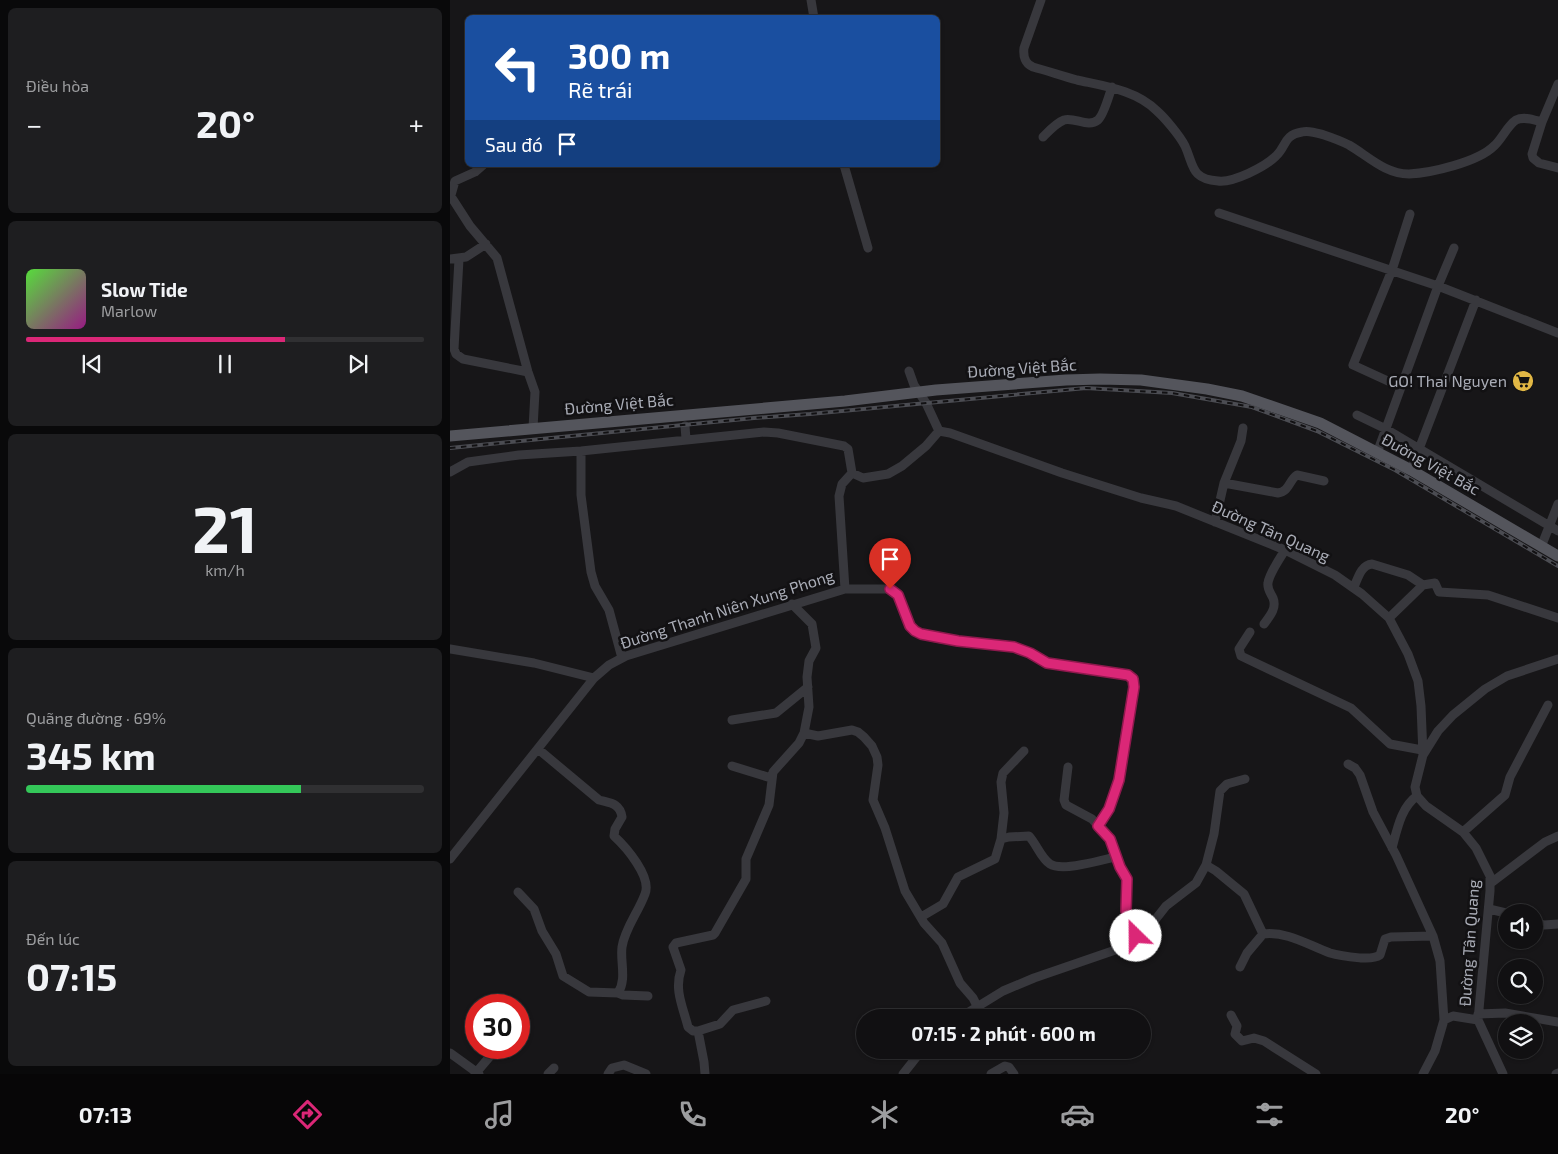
<!DOCTYPE html>
<html lang="vi">
<head>
<meta charset="utf-8">
<style>
	:root { --surface:#111012; --page:#1e1e20; --text:#f1f3f6; --muted:#9c9d9f; --line:#303032; --accent:#db2777 }
	body { margin:0; font-family:"Exo 2",sans-serif; background:var(--page); color:var(--text); height:100vh; display:flex; flex-direction:column; font-size:19px; white-space:nowrap }
	* { box-sizing:border-box; margin:0 }
	p { font-size:16px; color:var(--muted) }
	.icon { flex:none; width:28px; height:28px; fill:none; stroke:currentColor; stroke-width:2; stroke-linecap:round; stroke-linejoin:round }
	.map { position:relative; flex:1; overflow:hidden }
	.side { display:flex; flex-direction:column; gap:8px; padding:8px; background:#09090a; width:450px }
	.side>* { flex:none }
	.banner { position:absolute; left:15px; top:15px; width:475px; height:152px; border-radius:8px; box-shadow:0 1px 4px #0004,0 0 0 1px var(--line); background:#1a4fa0; color:#fff; overflow:hidden }
	.controls { position:absolute; left:1048px; top:904px; display:grid; gap:10px }
	.controls a { display:grid; place-items:center; width:45px; height:45px; border-radius:50%; background:var(--surface); box-shadow:0 1px 4px #0004,0 0 0 1px var(--line); font-size:25px }
	.speed { position:absolute; left:15px; top:994px; display:flex; gap:10px; font-size:25px; font-weight:700; text-align:center }
	.speed>* { display:grid; place-content:center; width:65px; height:65px; border-radius:50%; background:var(--surface); box-shadow:0 1px 4px #0004,0 0 0 1px var(--line); line-height:1 }
	.speed .limit { border:8px solid #d22; background:#fff; color:#111 }
	.pin { position:absolute; display:grid; place-items:center; width:42px; height:42px; color:#fff; margin:-51px -21px; border-radius:50% 50% 50% 0; rotate:-45deg; box-shadow:0 0 5px #0007 }
	.pin .icon { rotate:45deg }
	.me { position:absolute; width:55px; margin:-28px; rotate:337deg; stroke-linejoin:round; filter:drop-shadow(0 0 4px #0008) }
	.turn { display:flex; align-items:center; gap:18px; height:105px; padding:0 20px; font-size:22px }
	.turn .icon { width:65px; height:65px; stroke-width:2.5 }
	.turn b { display:block; font-size:35px; line-height:42px }
	.then { display:flex; align-items:center; height:48px; padding:0 20px; background:#0003; gap:10px; font-size:19px }
	.big { font-size:38px; font-weight:700; line-height:1.1 }
	.side .card { flex:1; display:flex; flex-direction:column; justify-content:center; gap:8px; min-width:0; padding:0 18px; border-radius:8px; background:var(--page) }
	.side .dial { align-items:center; gap:0 }
	.dial b { font-size:65px; line-height:1 }
	.song { display:flex; align-items:center; gap:15px }
	.cover { width:60px; height:60px; border-radius:8px; background:linear-gradient(135deg,hsl(110 70% 55%),hsl(310 70% 35%)) }
	.played { height:5px; border-radius:2px; background:linear-gradient(90deg,var(--accent) 65%,var(--line) 65%) }
	.keys { display:flex; justify-content:space-around; direction:ltr }
	.heat { display:flex; justify-content:space-between; align-items:center; font-size:28px; direction:ltr }
	.charge { height:8px; border-radius:4px; background:linear-gradient(90deg,#34c759 69%,var(--line) 0) }
	.trip { position:absolute; left:406px; top:1009px; width:295px; height:50px; border-radius:25px; background:var(--surface); box-shadow:0 1px 4px #0004,0 0 0 1px var(--line); font-weight:700; line-height:50px; text-align:center }
	.dock { display:flex; height:80px; justify-content:space-around; align-items:center; background:#070607; color:var(--muted) }
	.dock .icon { width:35px; height:35px }
	.dock .on { color:var(--accent) }
	.dock b { font-size:22px; color:var(--text) }
	main { display:flex; flex:1; min-height:0 }
	.map>svg:first-child { display:block }
</style>
</head>
<body>
<main>
<section class="side">
<div class="card"><p>Điều hòa</p>
<div class="heat"><a>−</a><b class="big">20°</b><a>+</a></div>
</div>
<div class="card">
<div class="song"><i class="cover"></i><div><b>Slow Tide</b><p>Marlow</p></div></div>
<div class="played"></div>
<div class="keys"><svg class="icon" aria-label="previous" viewBox="0 0 24 24"><path d="M18 5L8 12l10 7zM5 5v14"/></svg><svg class="icon" aria-label="pause" viewBox="0 0 24 24"><path d="M8 5v14M16 5v14"/></svg><svg class="icon" aria-label="next" viewBox="0 0 24 24"><path d="M6 5l10 7-10 7zM19 5v14"/></svg></div>
</div>
<div class="card dial"><b>21</b><p>km/h</p></div>
<div class="card"><p>Quãng đường · 69%</p><b class="big">345 km</b><div class="charge"></div></div>
<div class="card"><p>Đến lúc</p><b class="big">07:15</b></div>
</section>
<div class="map">
<svg width="1108" height="1074" viewBox="0 0 1108 1074">
	<rect width="100%" height="100%" fill="#171618"/>
	<g fill="none" stroke-linecap="round" stroke-linejoin="round">
		<path stroke="#38383d" stroke-width="9" d="M361,0L364,18
			M591,0L574,48C573,56 575,64 583,67C598,71 612,76 627,80C654,86 686,90 707,111C715,118 730,136 735,146C744,166 741,179 768,181C783,183 815,167 826,156C837,146 833,135 852,132C859,130 867,133 874,135C883,138 891,141 899,145C918,156 935,174 959,174C981,173 1028,162 1044,146C1052,139 1057,126 1066,120C1074,116 1084,120 1092,122
			M1108,84L1092,122L1082,154L1083,158L1089,163L1108,168
			M593,137C599,131 606,123 614,120C625,117 638,128 648,120C654,115 659,95 662,87
			M394,165L418,248
			M0,195L20,226L47,258L78,372L85,392L83,428
			M1,195L5,181L25,172L33,165
			M769,213L988,286L1108,333
			M0,259L16,257L36,244
			M9,259L4,349L6,354L13,359L78,372
			M459,371L464,385L476,403L489,431
			M951,387L903,365L942,270L960,214
			M907,415L936,429L1108,531
			M235,426L236,439
			M489,431L500,433L612,473L691,498L726,506L835,550L885,575L912,594L939,618L958,654L968,681L971,706L973,755L965,787L967,796L976,806L1013,832L1026,848L1040,876V891L1028,1020L1053,1074
			M131,451V495L141,572L145,586L159,610L172,658
			M927,453L988,286L1004,248
			M961,470L1026,300
			M0,472L18,462L69,455L131,451L314,432L328,433L394,446L398,449L402,473
			M774,483L828,493C840,491 839,480 847,475L874,481
			M765,522L774,483L791,441L793,428
			M1091,547L1108,504
			M904,587C908,578 911,565 922,564L958,575L973,585L985,583L989,592L1038,595L1108,618
			M395,589H440C458,597 451,627 471,634C499,644 532,641 561,646C575,649 586,660 599,663C625,670 652,669 678,675L683,679L684,687L669,780L659,809L648,826
			M939,618L973,585
			M814,624C820,616 827,608 823,598C820,592 817,589 818,583C819,574 830,558 835,550
			M800,632L789,649L791,656L901,708L940,744L972,750
			M0,649L84,663L144,678
			M282,720L326,713L358,687
			M354,733L368,736L402,730L408,732L414,737L422,746L427,757L428,765L423,800L435,828L455,891L474,923L492,943L510,983L523,998L527,1006
			M88,749L149,800C160,803 170,803 172,817L165,829L164,836C176,847 202,877 195,894C188,913 175,928 172,947C170,962 177,979 168,993
			M973,755L988,731L1003,715L1035,689L1057,676L1108,659
			M898,764L905,768L910,775L923,812L946,855L983,936L990,961L994,1020
			M282,766L321,778
			M618,767L614,800L616,805L642,819L660,839L670,867L677,879L676,908L682,929L686,936
			M1013,832L1055,795L1060,777L1098,705
			M551,839L559,837L579,836C587,845 591,858 600,864C612,872 652,860 665,857
			M942,848C947,830 951,807 967,796
			M0,859L144,678L159,665L176,656L395,589L389,496L392,484L402,473L413,478L438,474L452,466L476,446L489,431
			M756,865L766,871L794,894L813,934
			M1041,883L1095,842L1108,836
			M68,892L84,909L92,931L106,954L113,976L139,992L168,993L173,995L198,996
			M1039,909L1056,913
			M471,917L493,904L508,877L545,859L551,839L554,813L551,782L553,773L574,751
			M1084,923L1094,925L1108,924
			M790,967L797,953L813,934C837,931 858,945 880,953C890,956 901,957 911,958C918,958 924,959 930,955L935,939L941,937L983,936
			M316,1001L283,1010L270,1024L248,1031H243L238,1027C233,1007 224,990 231,970L223,947L226,943L263,935L265,933L296,879V859L319,805L323,772L349,743L354,733L359,707L357,677L359,661L366,648L362,624L342,604
			M1028,1014L1055,1013L1108,1022
			M781,1015L787,1026L785,1034L792,1041L804,1038L814,1041L866,1074
			M509,1018L553,991L584,978L674,947L705,920L716,906L746,883L756,865L764,834L770,791L777,784L795,779
			M248,1031L254,1062L255,1074
			M0,1053L29,1074
			M25,1074L47,1048
			M98,1074L104,1068
			M158,1074L162,1068L174,1065L196,1074
			M453,1074L472,1050
			M541,1074L555,1066L559,1067L564,1074
			M973,1074L985,1051L994,1020L1003,1016L1028,1020
			M1106,1074L1108,1073"/>
		<path stroke="#54555c" stroke-width="11" d="M0,436L395,401L486,390L616,380L650,379L691,380L757,389L792,396L870,423L961,470L1108,556"/>
		<g stroke="#4b4c52" stroke-width="4">
			<path id="rail" d="M0,448L304,418L360,414L636,388L722,393L802,407L867,431L945,470L1108,566"/>
		</g>
		<use href="#rail" stroke="#121113" stroke-width="2" stroke-dasharray="5.5" stroke-linecap="butt"/>
	</g>
	<g fill="none" stroke-linecap="round" stroke-linejoin="round">
		<g stroke="#8e194d" stroke-width="12">
			<path id="route" d="M440,589L448,595L460,626L465,631L471,634L508,641L564,647L580,653L597,663L678,675L683,679L684,687L669,780L659,809L648,826L660,839L670,867L677,879L676,911L686,936"/>
		</g>
		<use href="#route" stroke="#db2777" stroke-width="9"/>
	</g>
	<defs>
		<g id="supermarket-disc" transform="scale(1.125)"><circle r="9.5" fill="#e2b845" stroke="#121113"/><path d="M-6-5.5h2.5l.6 2H6L4.5 2H-2.5L-4.4-4H-6ZM-1.5 3.2a1.3 1.3 0 1 0 .1 0ZM3 3.2a1.3 1.3 0 1 0 .1 0Z" fill="#111"/></g>
	</defs>
	<g fill-rule="evenodd">
		<use href="#supermarket-disc" x="1073" y="381"/>
	</g>
	<g text-anchor="middle" stroke-width="5" stroke-linejoin="round" paint-order="stroke">
		<g font-size="16" fill="#aaadb7" stroke="#121113">
			<text transform="translate(572 368) rotate(-4)" y="6">Đường Việt Bắc</text>
			<text transform="translate(169 404) rotate(-5)" y="6">Đường Việt Bắc</text>
			<text transform="translate(981 464) rotate(29)" y="6">Đường Việt Bắc</text>
			<text transform="translate(821 531) rotate(24)" y="6">Đường Tân Quang</text>
			<text transform="translate(277 609) rotate(-18)" y="6">Đường Thanh Niên Xung Phong</text>
			<text transform="translate(1019 943) rotate(-86)" y="6">Đường Tân Quang</text>
		</g>
		<g font-size="16" fill="#aaadb7" stroke="#121113" text-anchor="end">
			<text x="1057" y="387">GO! Thai Nguyen</text>
		</g>
	</g>
</svg>
<div class="controls">
<a><svg class="icon" aria-label="sound" viewBox="0 0 24 24"><path d="M4 9h4l5-4v14l-5-4H4zM17 9q2 3 0 6"/></svg></a>
<a><svg class="icon" aria-label="search" viewBox="0 0 24 24"><circle cx="10" cy="10" r="6"/><path d="M15 15l6 6"/></svg></a>
<a><svg class="icon" aria-label="layers" viewBox="0 0 24 24"><path d="M12 4l9 5-9 5-9-5zM3 14l9 5 9-5"/></svg></a>
</div>
<div class="speed"><div class="limit">30</div></div>
<div class="pin" style="left:440px;top:589px;background:#d93025"><svg class="icon" aria-label="arrive" viewBox="0 0 24 24"><path d="M6 21V4h12l-3 4 3 4H6"/></svg></div>
<svg class="me" style="left:686px;top:936px" viewBox="-20 -20 40 40"><circle r="19" fill="#fff"/><path d="M0-13L10 11 0 6-10 11z" fill="#db2777"/></svg>
<div class="trip">07:15 · 2 phút · 600 m</div>
<div class="banner">
<div class="turn"><svg class="icon" aria-label="left" viewBox="0 0 24 24"><path d="M17 20v-9H6M10 6l-5 5 5 5"/></svg><div><b>300 m</b>Rẽ trái</div></div>
<div class="then">Sau đó<svg class="icon" aria-label="arrive" viewBox="0 0 24 24"><path d="M6 21V4h12l-3 4 3 4H6"/></svg></div>
</div>
</div>
</main>
<nav class="dock">
<b>07:13</b>
<svg class="icon on" aria-label="directions" viewBox="0 0 24 24"><path d="M12 3l9 9-9 9-9-9zM9 14v-3h6M13 9l2 2-2 2"/></svg>
<svg class="icon" aria-label="music" viewBox="0 0 24 24"><path d="M9 18V5l10-2v13"/><circle cx="6" cy="18" r="3"/><circle cx="16" cy="16" r="3"/></svg>
<svg class="icon" aria-label="phone" viewBox="0 0 24 24"><path d="M5 4h4l2 5-3 2q2 4 5 5l2-3 5 2v4C11 20 4 13 5 4z"/></svg>
<svg class="icon" aria-label="climate" viewBox="0 0 24 24"><path d="M12 3v18M4 7l16 10M4 17L20 7"/></svg>
<svg class="icon" aria-label="car" viewBox="0 0 24 24"><path d="M5 17H2v-5l4-1 3-4h7l3 4 3 1v5h-3M9 17h6M6 11h13"/><circle cx="7" cy="17" r="2"/><circle cx="17" cy="17" r="2"/></svg>
<svg class="icon" aria-label="filters" viewBox="0 0 24 24"><path d="M4 7h16M4 17h16"/><circle cx="9" cy="7" r="2"/><circle cx="15" cy="17" r="2"/></svg>
<b>20°</b>
</nav>
</body>
</html>
